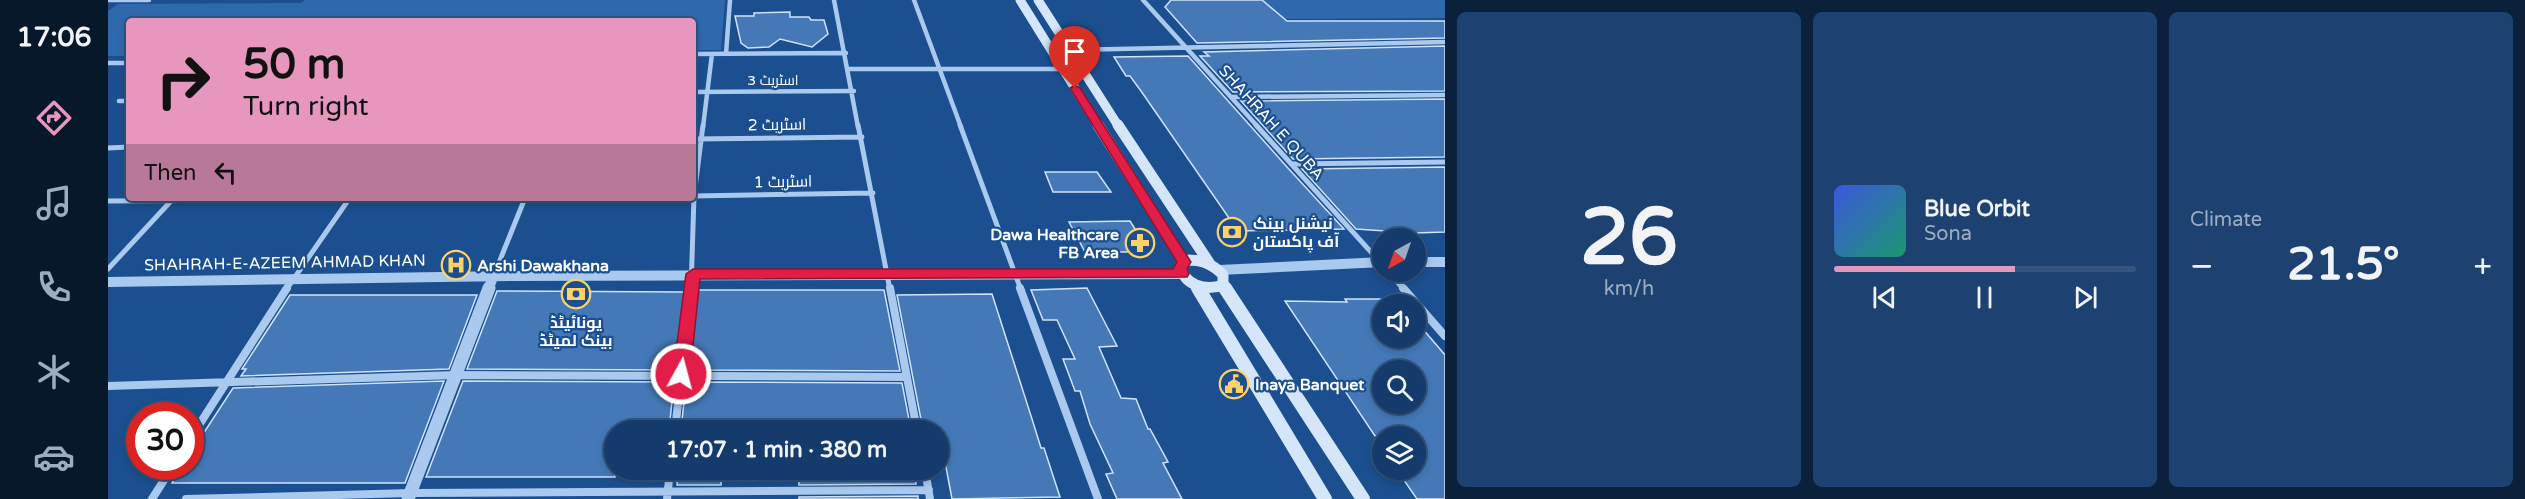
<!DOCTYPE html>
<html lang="en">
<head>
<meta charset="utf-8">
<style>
	:root { --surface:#143b6b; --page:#1d4271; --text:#f1f3f6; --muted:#9dadc1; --line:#33557e; --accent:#e797bd }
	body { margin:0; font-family:"Varela Round",Cairo,sans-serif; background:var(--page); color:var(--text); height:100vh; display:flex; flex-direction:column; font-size:22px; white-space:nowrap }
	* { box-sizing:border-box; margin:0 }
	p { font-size:20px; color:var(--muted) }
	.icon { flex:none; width:33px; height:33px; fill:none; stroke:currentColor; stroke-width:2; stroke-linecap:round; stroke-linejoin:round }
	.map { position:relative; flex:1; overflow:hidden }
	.drawer { display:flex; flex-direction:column; gap:12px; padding:12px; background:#0b203b; width:1080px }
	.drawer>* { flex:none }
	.banner { position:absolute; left:18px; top:18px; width:570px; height:183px; border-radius:6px; box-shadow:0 3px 9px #0003,0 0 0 2px var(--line); background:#e797bd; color:#111; overflow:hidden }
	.needle { width:39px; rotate:220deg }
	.fabs { position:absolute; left:1264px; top:228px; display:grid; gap:12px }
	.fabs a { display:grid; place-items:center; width:54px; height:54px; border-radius:50%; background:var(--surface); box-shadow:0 3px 9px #0003,0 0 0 2px var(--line); font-size:30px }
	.speed { position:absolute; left:18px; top:402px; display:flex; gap:12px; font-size:30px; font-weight:700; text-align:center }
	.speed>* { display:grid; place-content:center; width:78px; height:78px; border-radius:50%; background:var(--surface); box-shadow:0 3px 9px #0003,0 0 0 2px var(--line); line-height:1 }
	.speed .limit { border:9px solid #d22; background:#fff; color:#111 }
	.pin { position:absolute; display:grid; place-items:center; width:51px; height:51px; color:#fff; margin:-62px -26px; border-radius:50% 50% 50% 0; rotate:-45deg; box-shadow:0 0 6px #0007 }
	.pin .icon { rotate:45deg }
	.me { position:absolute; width:66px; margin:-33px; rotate:7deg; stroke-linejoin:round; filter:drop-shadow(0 0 4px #0008) }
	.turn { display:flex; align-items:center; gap:21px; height:126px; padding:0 18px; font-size:27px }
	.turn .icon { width:78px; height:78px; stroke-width:2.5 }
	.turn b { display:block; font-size:42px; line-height:51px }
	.then { display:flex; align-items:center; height:57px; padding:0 18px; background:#0003; gap:12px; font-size:22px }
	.big { font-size:45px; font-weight:800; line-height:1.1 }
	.drawer .card { flex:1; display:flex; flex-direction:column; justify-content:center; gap:9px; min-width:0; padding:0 21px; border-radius:9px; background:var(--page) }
	.drawer .dial { align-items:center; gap:0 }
	.dial b { font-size:78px; line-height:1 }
	.song { display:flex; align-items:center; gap:18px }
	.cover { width:72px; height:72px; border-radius:9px; background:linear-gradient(135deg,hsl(230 70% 55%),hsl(160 70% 35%)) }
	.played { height:6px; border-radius:3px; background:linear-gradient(90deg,var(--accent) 60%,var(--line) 60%) }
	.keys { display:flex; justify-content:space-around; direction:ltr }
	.heat { display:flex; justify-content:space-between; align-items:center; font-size:33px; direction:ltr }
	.drawer .tiles { flex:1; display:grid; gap:12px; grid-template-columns:repeat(3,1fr) }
	.trip { position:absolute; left:496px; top:420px; width:345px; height:60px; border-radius:30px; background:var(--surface); box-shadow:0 3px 9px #0003,0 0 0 2px var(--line); font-weight:800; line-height:60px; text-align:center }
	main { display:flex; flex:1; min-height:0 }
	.tabs { display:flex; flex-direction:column; width:108px; justify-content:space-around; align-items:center; background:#08182b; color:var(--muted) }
	.tabs .icon { width:42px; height:42px }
	.tabs .selected { color:var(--accent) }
	.tabs b { font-size:27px; color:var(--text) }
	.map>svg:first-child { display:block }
</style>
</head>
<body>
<main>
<nav class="tabs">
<b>17:06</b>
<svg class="icon selected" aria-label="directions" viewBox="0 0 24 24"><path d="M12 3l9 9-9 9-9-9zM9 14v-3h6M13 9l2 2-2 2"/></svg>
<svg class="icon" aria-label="music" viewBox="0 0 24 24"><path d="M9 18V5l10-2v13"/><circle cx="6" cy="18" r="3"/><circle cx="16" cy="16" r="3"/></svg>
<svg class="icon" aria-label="phone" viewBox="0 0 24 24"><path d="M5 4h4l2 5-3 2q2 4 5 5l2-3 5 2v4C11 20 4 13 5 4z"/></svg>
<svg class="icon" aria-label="climate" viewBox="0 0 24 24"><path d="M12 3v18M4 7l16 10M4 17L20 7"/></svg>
<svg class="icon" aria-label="car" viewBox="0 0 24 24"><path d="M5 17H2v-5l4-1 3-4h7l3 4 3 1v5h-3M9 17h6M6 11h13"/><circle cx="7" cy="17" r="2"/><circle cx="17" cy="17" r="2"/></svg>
</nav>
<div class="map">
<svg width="1337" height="499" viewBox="0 0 1337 499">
	<rect width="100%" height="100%" fill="#1b4f8f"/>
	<path fill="#2e69ad" d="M197,0H617L613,50H585V21H21V56H0V11L10,4L193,3Z
		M1154,0H1337V18L1177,19Z"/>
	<path fill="#4478b7" stroke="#cfe3fa" stroke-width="1.5" fill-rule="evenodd" d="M1063,0H1154L1179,21H1337V38L1089,43L1057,7Z
		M682,12V17H701L703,20H716L720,34L704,47L672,39L661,47L640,48L633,43L627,16H646V13Z
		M1337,46V91L1125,92L1092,56H1101L1096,52Z
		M1080,56L1179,167L1236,229L1130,231L1033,91L1022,76H1018L1006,57Z
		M1337,99V157L1185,159L1133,101Z
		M1337,167V232L1307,233L1248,229L1194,169Z
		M937,172H989L1003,192H945Z
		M1022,221L1032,237L1019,252H977L961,222Z
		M979,288L1009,346L991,347L1013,398L1028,399L1040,429H1042L1060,462L1055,463L1074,499H1009L998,474L1005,473L982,424L972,391H967L955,359H967L949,320H935L923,290Z
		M589,290H776L792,371L580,370Z
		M389,291L577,292L568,370L359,369Z
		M884,294L924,419L933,448H936L952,497L844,499L831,430H815L789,295Z
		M182,295H369L341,369L133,376L138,369H134Z
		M1237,299H1275V338H1308V321L1337,355V499H1309L1291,473H1308V436H1267L1177,301L1239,302ZM1275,370H1308V404H1275Z
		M336,381L297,483H64L74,466H82V454L125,388Z
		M355,381L566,382L561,430H507V477H318Z
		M578,382L794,383L803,430H573Z
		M570,470H614L613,485H569Z
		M690,470H806L808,484L691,485Z
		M810,496V499H691V497Z"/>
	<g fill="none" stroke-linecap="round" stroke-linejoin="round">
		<path stroke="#a9c9ee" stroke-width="4.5" d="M0,0H41
			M726,0L750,127
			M806,0L853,127
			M1035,0L1150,127
			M962,50L1337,42
			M585,54L738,53
			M618,54L622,0
			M0,63H21
			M741,69H954
			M585,92L746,91
			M1123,97L1337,95
			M11,101H21
			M595,127L604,54"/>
		<path stroke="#a9c9ee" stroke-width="5" d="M750,125L782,290
			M852,125L913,290
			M1148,125L1272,262
			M585,139L754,137
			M0,148L21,147
			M1183,164L1337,162
			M585,196L765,193
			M0,201L428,198
			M0,269L63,201
			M1281,272L1296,290
			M386,275L417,198
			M178,290L241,199
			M583,290L586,196L595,125"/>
		<path stroke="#a9c9ee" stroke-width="8" d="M782,288L809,430
			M912,288L990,499
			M1295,288L1337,336
			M0,386L348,375L799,377
			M567,430L583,288
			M82,439L179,288
			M817,470L822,499
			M44,499L65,466
			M78,499L303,493L821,490
			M559,499L562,470"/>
		<path stroke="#a9c9ee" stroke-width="10" d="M1308,262H1337
			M1111,270L1275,262
			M0,282L403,276L1074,274
			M380,290L386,275"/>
		<path stroke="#a9c9ee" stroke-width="13" d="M300,499L381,288"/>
		<path stroke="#d6e6fa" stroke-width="9" d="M912,0L991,127
			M930,0L1011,127"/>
		<path stroke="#d6e6fa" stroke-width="11" d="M990,125L1076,262
			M1010,125L1102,264
			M1081,260C1095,260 1106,265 1115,275V285C1098,291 1075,286 1073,265Z
			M1088,285L1091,290
			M1115,285L1118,290"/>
		<path stroke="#d6e6fa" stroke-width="14" d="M1090,288L1217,499
			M1117,288L1255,499"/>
	</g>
	<path fill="#e11d48" stroke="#92132f" stroke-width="1.5" d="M967,85L972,88L1083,262L1079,269L1081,274L1079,277L592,279L582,374L579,379L573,381L568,379L565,374L578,274L585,269H1065L1069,262L962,88Z"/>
	<defs>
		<g id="bank-ring" transform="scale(1.5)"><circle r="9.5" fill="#1b4f8f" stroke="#ffd166" stroke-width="1.5"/><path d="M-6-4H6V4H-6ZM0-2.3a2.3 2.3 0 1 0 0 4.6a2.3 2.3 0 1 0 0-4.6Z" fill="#ffd166"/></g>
		<g id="pharmacy-ring" transform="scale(1.5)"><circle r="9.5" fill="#1b4f8f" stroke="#ffd166" stroke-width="1.5"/><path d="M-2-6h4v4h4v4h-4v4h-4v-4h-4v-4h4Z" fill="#ffd166"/></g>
		<g id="hospital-ring" transform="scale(1.5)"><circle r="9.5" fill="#1b4f8f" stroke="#ffd166" stroke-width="1.5"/><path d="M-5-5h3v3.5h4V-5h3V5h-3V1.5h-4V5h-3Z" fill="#ffd166"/></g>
		<g id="civic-ring" transform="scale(1.5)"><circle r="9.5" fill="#1b4f8f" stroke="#ffd166" stroke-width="1.5"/><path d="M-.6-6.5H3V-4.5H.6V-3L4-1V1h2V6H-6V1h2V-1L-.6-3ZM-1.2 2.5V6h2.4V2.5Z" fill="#ffd166"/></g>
	</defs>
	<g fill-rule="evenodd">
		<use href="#bank-ring" x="1124" y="232"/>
		<use href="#pharmacy-ring" x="1032" y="243"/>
		<use href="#hospital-ring" x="348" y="265"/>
		<use href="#bank-ring" x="468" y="294"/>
		<use href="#civic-ring" x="1126" y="384"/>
	</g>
	<g text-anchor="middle" stroke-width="4.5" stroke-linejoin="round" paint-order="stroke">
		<g font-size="14" fill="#fff" stroke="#1b4f8f">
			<text x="665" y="85">اسٹریٹ 3</text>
		</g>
		<g font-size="16" fill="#fff" stroke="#1b4f8f">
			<text transform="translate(1164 122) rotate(48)" y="6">SHAHRAH E QUBA</text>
			<text transform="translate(669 124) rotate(-1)" y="6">اسٹریٹ 2</text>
			<text transform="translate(675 181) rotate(-1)" y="6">اسٹریٹ 1</text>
			<text transform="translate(177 262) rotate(-1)" y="6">SHAHRAH-E-AZEEM AHMAD KHAN</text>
		</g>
		<g font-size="16" font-weight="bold" fill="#fff" stroke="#1b4f8f" text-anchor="start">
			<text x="1145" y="229">نیشنل بینک<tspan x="1145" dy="18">آف پاکستان</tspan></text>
			<text x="1011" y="240" text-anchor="end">Dawa Healthcare<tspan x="1011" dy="18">FB Area</tspan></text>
			<text x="369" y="271">Arshi Dawakhana</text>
			<text x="468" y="328" text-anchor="middle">یونائیٹڈ<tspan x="468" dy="18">بینک لمیٹڈ</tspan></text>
			<text x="1147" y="390">Inaya Banquet</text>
		</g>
	</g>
</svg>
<div class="fabs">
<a><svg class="needle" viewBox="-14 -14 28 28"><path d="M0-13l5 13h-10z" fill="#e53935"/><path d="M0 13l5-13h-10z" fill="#9dadc1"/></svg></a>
<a><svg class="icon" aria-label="sound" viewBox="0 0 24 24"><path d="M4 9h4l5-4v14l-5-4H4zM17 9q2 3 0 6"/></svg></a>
<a><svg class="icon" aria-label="search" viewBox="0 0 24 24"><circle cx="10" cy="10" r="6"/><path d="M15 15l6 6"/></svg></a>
<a><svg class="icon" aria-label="layers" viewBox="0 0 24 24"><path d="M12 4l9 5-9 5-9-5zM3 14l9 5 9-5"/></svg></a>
</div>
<div class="speed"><div class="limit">30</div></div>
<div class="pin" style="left:967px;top:88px;background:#d93025"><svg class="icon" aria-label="arrive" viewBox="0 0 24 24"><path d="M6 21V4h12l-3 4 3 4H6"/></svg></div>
<svg class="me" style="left:573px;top:374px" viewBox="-20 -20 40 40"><circle r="17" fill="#e11d48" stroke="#fff" stroke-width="3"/><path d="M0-11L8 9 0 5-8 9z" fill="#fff"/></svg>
<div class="trip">17:07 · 1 min · 380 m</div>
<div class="banner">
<div class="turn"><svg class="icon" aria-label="right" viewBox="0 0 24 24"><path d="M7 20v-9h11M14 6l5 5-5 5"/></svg><div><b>50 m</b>Turn right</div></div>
<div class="then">Then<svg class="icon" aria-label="left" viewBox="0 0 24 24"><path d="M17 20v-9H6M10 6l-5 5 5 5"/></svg></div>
</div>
</div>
<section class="drawer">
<div class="tiles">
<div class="card dial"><b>26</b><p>km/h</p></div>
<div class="card">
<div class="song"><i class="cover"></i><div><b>Blue Orbit</b><p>Sona</p></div></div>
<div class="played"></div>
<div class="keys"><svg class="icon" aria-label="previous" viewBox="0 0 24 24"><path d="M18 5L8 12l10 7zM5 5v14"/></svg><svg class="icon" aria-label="pause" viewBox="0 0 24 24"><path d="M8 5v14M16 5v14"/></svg><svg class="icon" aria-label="next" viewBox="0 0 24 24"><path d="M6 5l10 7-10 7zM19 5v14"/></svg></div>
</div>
<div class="card"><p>Climate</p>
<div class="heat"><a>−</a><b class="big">21.5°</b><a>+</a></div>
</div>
</div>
</section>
</main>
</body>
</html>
